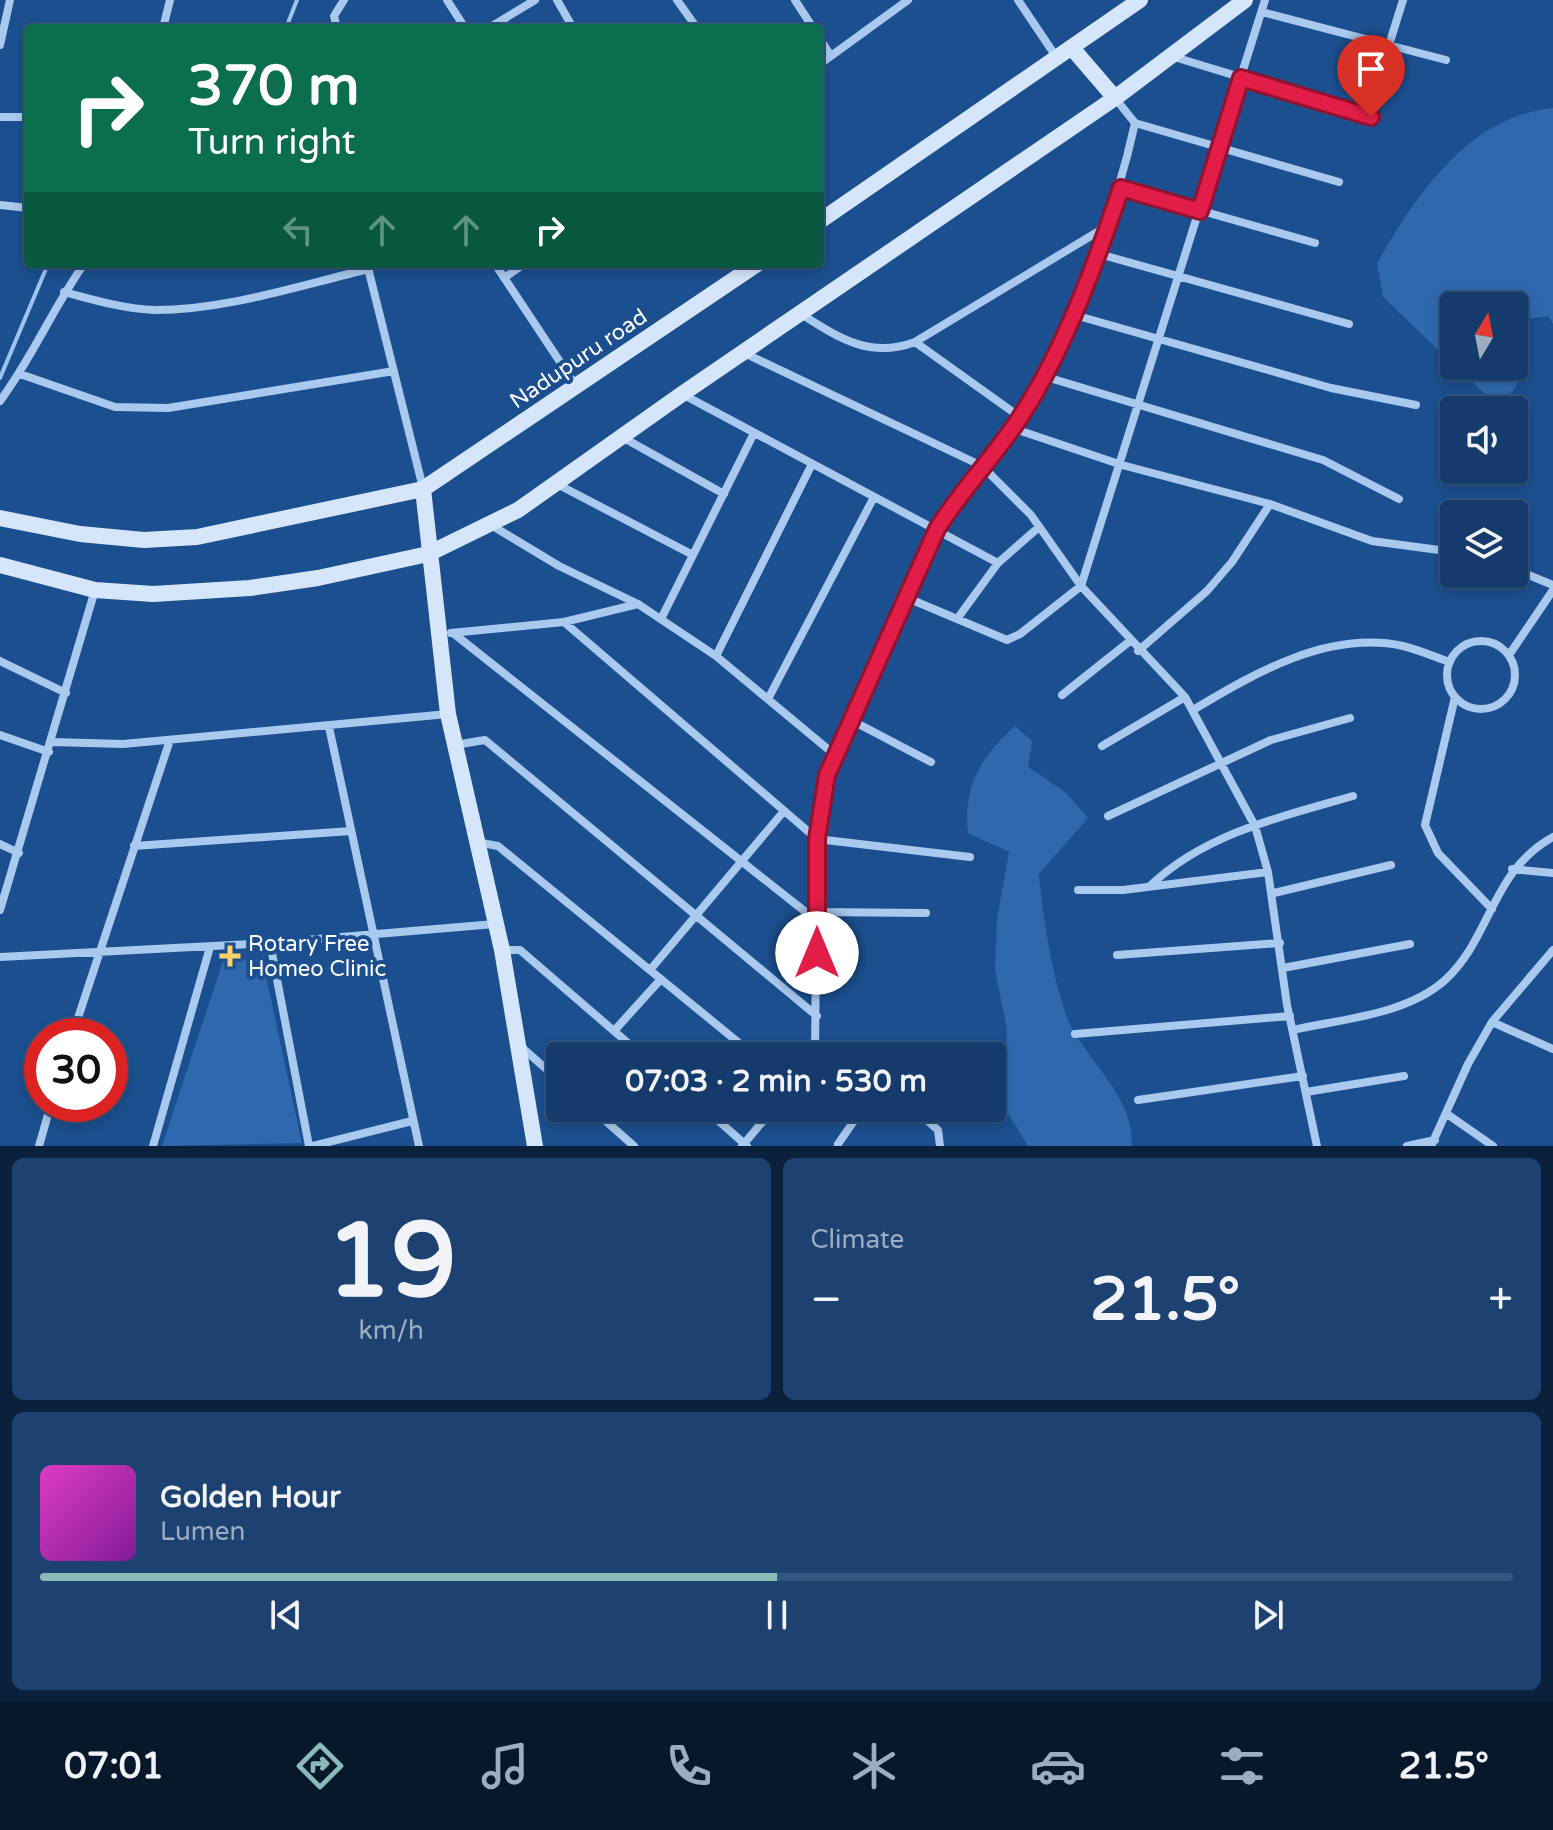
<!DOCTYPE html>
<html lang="en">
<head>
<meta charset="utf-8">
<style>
	:root { --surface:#143b6b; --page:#1d4271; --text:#f1f3f6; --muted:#9dadc1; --line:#33557e; --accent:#8bbbb9 }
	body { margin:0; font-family:"Varela Round",sans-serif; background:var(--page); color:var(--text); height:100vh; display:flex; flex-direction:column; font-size:30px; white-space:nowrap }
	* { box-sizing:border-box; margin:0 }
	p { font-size:26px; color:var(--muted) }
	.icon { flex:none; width:44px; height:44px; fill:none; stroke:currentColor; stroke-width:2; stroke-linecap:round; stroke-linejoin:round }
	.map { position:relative; height:1146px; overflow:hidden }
	.sheet { display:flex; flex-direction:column; gap:12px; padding:12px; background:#0b203b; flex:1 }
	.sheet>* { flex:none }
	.banner { position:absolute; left:24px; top:24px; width:800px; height:244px; border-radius:8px; box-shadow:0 4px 12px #0003,0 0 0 2px var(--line); background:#0b6e4f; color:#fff; overflow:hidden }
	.needle { width:52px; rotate:10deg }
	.controls { position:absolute; left:1440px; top:292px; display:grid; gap:16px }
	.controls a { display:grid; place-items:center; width:88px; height:88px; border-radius:8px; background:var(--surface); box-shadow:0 4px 12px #0003,0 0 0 2px var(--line); font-size:40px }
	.speed { position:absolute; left:24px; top:1018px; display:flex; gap:16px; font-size:40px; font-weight:700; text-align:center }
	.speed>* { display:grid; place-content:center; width:104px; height:104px; border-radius:50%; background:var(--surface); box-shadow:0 4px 12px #0003,0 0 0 2px var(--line); line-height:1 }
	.speed .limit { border:12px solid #d22; background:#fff; color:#111 }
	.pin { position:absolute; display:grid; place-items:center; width:68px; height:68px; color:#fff; margin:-82px -34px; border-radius:50% 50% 50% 0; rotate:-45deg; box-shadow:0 0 8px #0007 }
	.pin .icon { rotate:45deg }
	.me { position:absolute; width:88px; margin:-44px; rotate:0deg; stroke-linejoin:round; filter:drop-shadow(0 0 6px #0008) }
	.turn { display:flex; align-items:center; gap:28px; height:168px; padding:0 32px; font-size:36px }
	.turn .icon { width:104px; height:104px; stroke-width:2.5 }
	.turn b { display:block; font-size:56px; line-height:68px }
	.lanes { display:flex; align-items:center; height:76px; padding:0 32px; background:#0003; justify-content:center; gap:40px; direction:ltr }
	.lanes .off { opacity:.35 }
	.big { font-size:60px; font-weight:700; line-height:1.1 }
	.sheet .card { flex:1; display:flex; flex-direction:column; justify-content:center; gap:12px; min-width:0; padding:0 28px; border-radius:12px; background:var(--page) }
	.sheet .dial { align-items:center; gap:0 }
	.dial b { font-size:104px; line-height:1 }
	.song { display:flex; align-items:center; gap:24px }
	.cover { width:96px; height:96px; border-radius:12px; background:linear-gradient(135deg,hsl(310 70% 55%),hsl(290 70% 35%)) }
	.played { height:8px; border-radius:4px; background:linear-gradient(90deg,var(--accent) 50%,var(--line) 50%) }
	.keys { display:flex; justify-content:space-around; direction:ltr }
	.heat { display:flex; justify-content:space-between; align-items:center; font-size:44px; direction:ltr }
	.sheet .tiles { flex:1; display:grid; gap:12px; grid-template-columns:1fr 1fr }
	.card:last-child { grid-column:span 2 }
	.trip { position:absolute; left:546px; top:1042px; width:460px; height:80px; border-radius:8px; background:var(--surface); box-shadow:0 4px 12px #0003,0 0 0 2px var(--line); font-weight:700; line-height:80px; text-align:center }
	.dock { display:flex; height:128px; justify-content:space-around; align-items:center; background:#08182b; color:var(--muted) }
	.dock .icon { width:56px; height:56px }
	.dock .on { color:var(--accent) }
	.dock b { font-size:36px; color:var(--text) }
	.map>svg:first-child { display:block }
</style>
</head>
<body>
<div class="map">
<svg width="1553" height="1146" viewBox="0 0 1553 1146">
	<rect width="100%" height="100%" fill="#1b4f8f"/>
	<path fill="#2e69ad" d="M1553,108V324L1548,316L1527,319L1516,387L1499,407L1455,366H1514V306H1454V365L1383,297L1377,263C1417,195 1467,117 1553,108Z
		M1015,726L1032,741L1028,767L1065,792L1088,818L1039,874C1042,914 1054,990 1071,1026C1092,1067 1133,1096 1132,1146H1028L1004,1107L1007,1030L995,969L997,919L1009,852L968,833C963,785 981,757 1015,726Z
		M262,958L302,1143L162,1146L223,961Z"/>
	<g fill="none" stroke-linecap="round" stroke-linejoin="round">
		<path stroke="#9cc4f0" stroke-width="4" d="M286,28L297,0
			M0,378L48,264"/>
		<path stroke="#a9c9ee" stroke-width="8" d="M447,0L465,28
			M557,0L573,28
			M677,0L697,28
			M795,0L813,28
			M1018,0L1057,58
			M1262,12L1446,60
			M163,28L170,0
			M337,28L334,16L344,0
			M489,28L535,0
			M820,39L831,56
			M0,45L10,0
			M1389,45L1403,0
			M1171,56L1371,117
			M820,64L908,0
			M0,117H28
			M1135,123L1339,182
			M1121,188L1315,243
			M0,205L28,208
			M1099,254L1349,324
			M367,264L423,488
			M495,264L576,386
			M504,278L524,264
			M64,292C94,300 124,309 155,310C227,310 300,285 369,269
			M801,314C839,338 870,359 915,342L1109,225
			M1071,314L1331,388L1416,405
			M915,342L1020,417
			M744,353L982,466L1031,515L1081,586L1185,697L1255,826L1268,872L1287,1005L1317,1146
			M20,374L115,407L168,408L394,371
			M1043,376L1323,460L1399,499
			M682,394L998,563
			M0,401C32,358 53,308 84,264
			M1012,428L1122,465L1270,504L1372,541L1454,552
			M622,437L724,494
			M557,484L693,555
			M491,525L559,566L638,604L716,656L835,755
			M1514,569L1553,585
			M905,597L1007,640L1020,634L1081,586L1265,0
			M661,619L754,433
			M957,619L998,563L1039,527
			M564,622L817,839L970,857
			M451,633L564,622L638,604
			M453,633L817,921
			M1447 675a34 34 0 1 1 68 0a34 34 0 1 1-68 0Z
			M1138,651L1207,591L1232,562L1270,504
			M1509,655L1553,590
			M716,656L812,464
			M0,661L66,693
			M1062,695L1130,641
			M1455,697L1425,825L1438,853L1492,909
			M768,699L874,497
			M1193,710C1255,673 1328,630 1403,646C1419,650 1435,657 1450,662
			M849,719L931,762
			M329,727L419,1146
			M0,735L49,752
			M52,742L123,744L448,714
			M455,745L485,740L817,1016
			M1102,746L1185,697
			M1108,816L1271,740L1350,718
			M476,842L498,846L755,1056
			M0,844L19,853
			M134,846L351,831
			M1512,869L1553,873
			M1150,886C1204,834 1282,816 1353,796
			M1078,890H1123L1268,872
			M1274,893L1391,865
			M0,910L95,590
			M817,912L926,913
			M270,943L309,1146
			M502,950H520L643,1056
			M1117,955L1280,943
			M0,957L270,943L495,924
			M1283,968L1410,944
			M650,970L784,811
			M1492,1022L1553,950
			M1293,1030C1341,1019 1405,1015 1444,981C1492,938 1490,872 1553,837
			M614,1031L661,979
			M1075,1034L1290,1016
			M72,1036L170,740
			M519,1045L560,1081
			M815,1056L817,839L822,795L849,719L937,529C962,489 994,456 1020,417C1038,390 1051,359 1064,330C1095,262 1119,197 1135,123L1115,98
			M1306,1092L1404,1076
			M1138,1100L1303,1076
			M591,1108L634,1146
			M704,1108L747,1146
			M913,1108L938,1130L940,1146
			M1447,1114L1493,1146
			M838,1144L863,1108
			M39,1146L51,1104
			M153,1146L210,947
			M313,1146L412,1121
			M742,1146L774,1108
			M1407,1146L1435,1140
			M1431,1146L1468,1064L1492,1022L1553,1049"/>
		<path stroke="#d6e6fa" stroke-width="16" d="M1072,48L1115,98
			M820,221L1140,0
			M423,489L448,714L502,950L535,1146
			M0,518L80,534L144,540L197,537L423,489L757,264
			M0,565L95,590L153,594L250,588L318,578L428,554L518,510L682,394L1115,98L1245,0"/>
	</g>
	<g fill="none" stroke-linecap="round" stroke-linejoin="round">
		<g stroke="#92132f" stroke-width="20">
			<path id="route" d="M817,953V839L827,775L937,529C962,489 995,456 1021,416C1064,350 1096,263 1121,188L1200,211L1241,78L1371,117"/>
		</g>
		<use href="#route" stroke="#e11d48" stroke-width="14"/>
	</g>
	<path fill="#ffd166" stroke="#1b4f8f" stroke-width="3" d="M226 944h8v8h8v8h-8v8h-8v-8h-8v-8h8z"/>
	<g text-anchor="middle" stroke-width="8" stroke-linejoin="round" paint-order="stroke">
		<g font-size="22" fill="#fff" stroke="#1b4f8f">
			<text transform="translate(578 358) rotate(-34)" y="8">Nadupuru road</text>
		</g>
		<g font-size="22" fill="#fff" stroke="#1b4f8f" text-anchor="start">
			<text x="248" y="951">Rotary Free<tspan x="248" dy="25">Homeo Clinic</tspan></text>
		</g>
	</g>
</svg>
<div class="controls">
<a><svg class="needle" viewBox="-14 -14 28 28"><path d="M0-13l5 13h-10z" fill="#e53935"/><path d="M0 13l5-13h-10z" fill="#9dadc1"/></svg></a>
<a><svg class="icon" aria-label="sound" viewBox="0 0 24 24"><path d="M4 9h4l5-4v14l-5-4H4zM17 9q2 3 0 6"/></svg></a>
<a><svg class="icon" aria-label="layers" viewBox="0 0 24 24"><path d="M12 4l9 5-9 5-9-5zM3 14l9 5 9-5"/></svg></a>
</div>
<div class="speed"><div class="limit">30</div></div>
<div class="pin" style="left:1371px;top:117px;background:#d93025"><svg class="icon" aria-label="arrive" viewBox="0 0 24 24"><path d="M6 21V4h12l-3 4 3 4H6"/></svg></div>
<svg class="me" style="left:817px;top:953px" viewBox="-20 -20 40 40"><circle r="19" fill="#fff"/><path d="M0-13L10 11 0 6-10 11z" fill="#e11d48"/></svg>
<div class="trip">07:03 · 2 min · 530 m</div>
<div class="banner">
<div class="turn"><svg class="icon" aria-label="right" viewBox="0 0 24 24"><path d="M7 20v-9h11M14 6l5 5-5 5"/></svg><div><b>370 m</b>Turn right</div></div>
<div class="lanes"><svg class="icon off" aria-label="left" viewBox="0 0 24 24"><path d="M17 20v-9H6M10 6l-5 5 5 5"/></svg><svg class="icon off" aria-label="ahead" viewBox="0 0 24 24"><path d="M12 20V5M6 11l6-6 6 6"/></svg><svg class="icon off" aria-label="ahead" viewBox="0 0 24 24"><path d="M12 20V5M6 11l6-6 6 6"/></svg><svg class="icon" aria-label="right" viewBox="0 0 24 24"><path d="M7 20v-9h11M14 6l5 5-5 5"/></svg></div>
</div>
</div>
<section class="sheet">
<div class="tiles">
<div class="card dial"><b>19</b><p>km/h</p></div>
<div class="card"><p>Climate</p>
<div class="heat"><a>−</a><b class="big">21.5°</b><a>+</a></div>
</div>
<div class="card">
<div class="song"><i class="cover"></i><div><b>Golden Hour</b><p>Lumen</p></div></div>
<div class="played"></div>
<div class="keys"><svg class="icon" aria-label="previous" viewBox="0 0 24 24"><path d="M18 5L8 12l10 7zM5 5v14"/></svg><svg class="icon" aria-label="pause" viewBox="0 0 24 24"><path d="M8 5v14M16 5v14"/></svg><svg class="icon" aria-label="next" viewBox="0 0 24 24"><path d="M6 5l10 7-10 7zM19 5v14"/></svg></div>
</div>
</div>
</section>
<nav class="dock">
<b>07:01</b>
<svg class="icon on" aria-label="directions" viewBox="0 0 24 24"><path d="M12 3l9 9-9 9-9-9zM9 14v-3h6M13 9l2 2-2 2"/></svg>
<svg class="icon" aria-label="music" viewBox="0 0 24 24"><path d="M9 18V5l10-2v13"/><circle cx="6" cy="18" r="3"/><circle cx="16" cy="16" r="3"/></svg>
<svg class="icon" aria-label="phone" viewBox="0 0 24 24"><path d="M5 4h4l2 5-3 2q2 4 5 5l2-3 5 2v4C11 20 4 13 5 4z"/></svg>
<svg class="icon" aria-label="climate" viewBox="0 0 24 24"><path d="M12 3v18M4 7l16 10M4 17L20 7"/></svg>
<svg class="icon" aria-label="car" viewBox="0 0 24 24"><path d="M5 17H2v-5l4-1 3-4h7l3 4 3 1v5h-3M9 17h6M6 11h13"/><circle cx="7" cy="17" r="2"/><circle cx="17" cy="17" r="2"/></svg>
<svg class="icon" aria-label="filters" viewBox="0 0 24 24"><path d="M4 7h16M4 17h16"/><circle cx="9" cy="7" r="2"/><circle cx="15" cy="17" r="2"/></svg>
<b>21.5°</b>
</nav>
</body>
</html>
